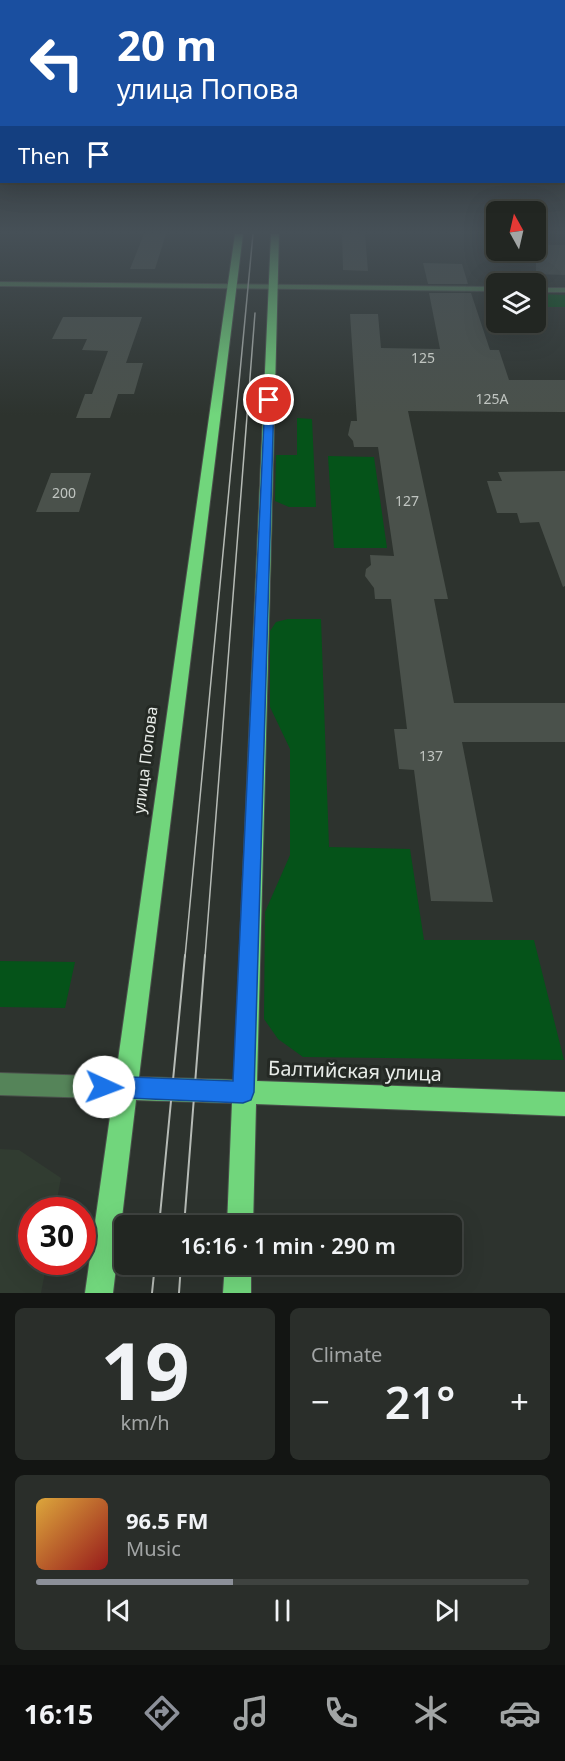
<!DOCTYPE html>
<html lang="en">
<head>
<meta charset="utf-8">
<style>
	:root { --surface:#222622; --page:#2a2e2a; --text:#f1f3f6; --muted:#a2a5a5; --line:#3f4340; --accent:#8c9099 }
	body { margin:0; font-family:"Noto Sans",sans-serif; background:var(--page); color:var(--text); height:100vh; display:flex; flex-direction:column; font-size:22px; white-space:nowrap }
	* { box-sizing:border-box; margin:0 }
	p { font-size:20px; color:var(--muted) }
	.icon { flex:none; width:33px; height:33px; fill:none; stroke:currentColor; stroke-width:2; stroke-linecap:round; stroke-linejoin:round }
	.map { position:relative; height:1293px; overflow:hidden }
	.drawer { display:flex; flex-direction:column; gap:15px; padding:15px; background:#131513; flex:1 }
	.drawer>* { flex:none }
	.guide { position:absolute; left:0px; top:0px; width:566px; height:183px; box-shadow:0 6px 24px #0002,0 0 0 2px var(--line); background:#1a4fa0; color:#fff; overflow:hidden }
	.needle { width:39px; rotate:352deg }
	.fabs { position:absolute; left:486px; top:201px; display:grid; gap:12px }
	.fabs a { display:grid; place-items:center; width:60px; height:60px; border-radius:9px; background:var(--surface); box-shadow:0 6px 24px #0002,0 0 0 2px var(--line); font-size:30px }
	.speed { position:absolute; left:18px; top:1197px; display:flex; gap:12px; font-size:30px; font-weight:700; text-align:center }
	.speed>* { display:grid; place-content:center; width:78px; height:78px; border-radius:50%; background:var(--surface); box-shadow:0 6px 24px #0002,0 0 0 2px var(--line); line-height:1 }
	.speed .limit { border:9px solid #d22; background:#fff; color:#111 }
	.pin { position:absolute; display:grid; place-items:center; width:51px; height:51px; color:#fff; margin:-26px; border:3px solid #fff; border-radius:50%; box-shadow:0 2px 6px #0007 }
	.me { position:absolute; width:66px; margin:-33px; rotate:92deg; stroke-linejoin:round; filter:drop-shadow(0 0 4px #0008) }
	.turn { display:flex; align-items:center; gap:21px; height:126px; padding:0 18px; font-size:27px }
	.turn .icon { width:78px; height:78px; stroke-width:2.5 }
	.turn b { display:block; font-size:42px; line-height:51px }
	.then { display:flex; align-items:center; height:57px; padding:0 18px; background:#0003; gap:12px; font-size:22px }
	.big { font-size:45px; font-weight:600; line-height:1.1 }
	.drawer .tile { flex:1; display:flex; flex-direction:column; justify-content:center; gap:9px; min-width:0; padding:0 21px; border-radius:9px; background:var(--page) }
	.drawer .dial { align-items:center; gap:0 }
	.dial b { font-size:78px; line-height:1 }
	.song { display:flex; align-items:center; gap:18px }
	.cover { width:72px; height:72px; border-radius:9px; background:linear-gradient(135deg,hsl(40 70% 55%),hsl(0 70% 35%)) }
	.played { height:6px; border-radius:3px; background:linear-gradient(90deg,var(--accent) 40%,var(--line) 40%) }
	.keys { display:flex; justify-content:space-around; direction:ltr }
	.heat { display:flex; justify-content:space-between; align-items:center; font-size:33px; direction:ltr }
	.drawer .tiles { flex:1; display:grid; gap:15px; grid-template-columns:1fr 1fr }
	.tile:last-child { grid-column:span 2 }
	.trip { position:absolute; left:114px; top:1215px; width:348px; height:60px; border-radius:9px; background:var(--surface); box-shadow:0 6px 24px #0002,0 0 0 2px var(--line); font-weight:600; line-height:60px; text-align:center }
	.tabs { display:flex; height:96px; justify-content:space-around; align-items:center; background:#0e0f0e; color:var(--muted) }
	.tabs .icon { width:42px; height:42px }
	.tabs .selected { color:var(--accent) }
	.tabs b { font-size:27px; color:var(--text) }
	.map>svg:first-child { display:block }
</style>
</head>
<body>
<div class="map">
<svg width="565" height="1293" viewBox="0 0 565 1293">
	<rect width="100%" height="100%" fill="#2d332e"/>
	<path fill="#313c31" d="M0,1149L19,1150L61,1178L55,1210H32V1262H47L41,1293H0Z"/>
	<path fill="#055319" d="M536,294L565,295V307H536Z
		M297,418L312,419L316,507H289L275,501L276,455H297Z
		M328,456L374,457L387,548H334Z
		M288,619H321L329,847L410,849L424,940H534L564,1060L303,1057L278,1039L264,1019L265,912L290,855V749L270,707V631L276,622Z
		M0,961L75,962L65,1008L0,1007Z"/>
	<path fill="#4a514b" d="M144,234H166L155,269H130Z
		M342,234H365L368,271L343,270Z
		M536,245H565V275L536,274Z
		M423,263L462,264L468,284H428Z
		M429,293H471L490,350H499L509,380H565V412L408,411L448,599H434L454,703H565V742H462L493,902L431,901L414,770L399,769L394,729H407L391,599H375L374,588L365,576L366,569L371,565L370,555L394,556L378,447H354L353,441L348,435L351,421H357L350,314H378L381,348L440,349Z
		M63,317H142L126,363H143L134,394H118L110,418H76L85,394H92L108,351L82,350L87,339H52Z
		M565,471V586L563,587L539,522L520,523L517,513H497L487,481H502L498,472Z
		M51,473H91L79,512H36Z"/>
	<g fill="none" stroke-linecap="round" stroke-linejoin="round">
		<g stroke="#4b514c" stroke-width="2">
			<path id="minor" d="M0,282L496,287V291L0,286Z
				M536,288H565V292H536Z
				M0,1073L127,1077L135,1080L139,1088L135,1096L127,1099L0,1095Z"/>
		</g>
		<g stroke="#4b514c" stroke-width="2">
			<path id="major" d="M235,234H243L139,1077L234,1080L271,234H279L257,1081L565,1092V1116L256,1104L253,1226H227L232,1103L136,1100L113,1293H85Z
				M225,1264H251V1293H223Z"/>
		</g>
		<use href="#minor" fill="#558459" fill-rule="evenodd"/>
		<use href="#major" fill="#71d67c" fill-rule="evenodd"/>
		<path stroke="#b6bbb6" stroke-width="1.5" d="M185,957L253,234
			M205,957L255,313"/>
		<path stroke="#b6bbb6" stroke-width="2" d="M159,1226L185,955
			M184,1226L205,955
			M152,1293L155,1264
			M179,1293L181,1264"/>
	</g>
	<linearGradient id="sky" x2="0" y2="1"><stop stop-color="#191c19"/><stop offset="0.56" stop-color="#465057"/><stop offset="1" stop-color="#465057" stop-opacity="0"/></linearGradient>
	<rect width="565" height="415" fill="url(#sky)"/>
	<path fill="#1a73e8" stroke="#114b97" stroke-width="1.5" d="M269,397L274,400L254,1092L251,1100L243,1103L104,1097L97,1094L94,1087L97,1079L104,1076L233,1081L265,400Z"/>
	<g text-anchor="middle" stroke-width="6" stroke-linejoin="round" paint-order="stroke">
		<g font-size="14" fill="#c0c5c1">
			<text x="423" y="363">125</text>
			<text x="492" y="404">125А</text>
			<text x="64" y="498">200</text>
			<text x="407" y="506">127</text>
			<text x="431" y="761">137</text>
		</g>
		<g font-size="16" fill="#e8ece8" stroke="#242924">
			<text transform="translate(145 760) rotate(-83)" y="6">улица Попова</text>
		</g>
		<g font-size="20" fill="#e8ece8" stroke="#242924">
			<text transform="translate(355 1071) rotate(2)" y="7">Балтийская улица</text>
		</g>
	</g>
</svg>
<div class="fabs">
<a><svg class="needle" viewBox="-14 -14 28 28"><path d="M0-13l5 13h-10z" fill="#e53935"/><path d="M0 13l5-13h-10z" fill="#a2a5a5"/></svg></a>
<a><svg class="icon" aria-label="layers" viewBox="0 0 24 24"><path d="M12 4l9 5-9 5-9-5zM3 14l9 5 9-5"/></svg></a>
</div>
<div class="speed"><div class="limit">30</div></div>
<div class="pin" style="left:269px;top:400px;background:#d93025"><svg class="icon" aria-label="arrive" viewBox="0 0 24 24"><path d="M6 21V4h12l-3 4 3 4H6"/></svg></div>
<svg class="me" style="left:104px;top:1087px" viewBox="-20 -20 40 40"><circle r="19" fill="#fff"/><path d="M0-13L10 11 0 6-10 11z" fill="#1a73e8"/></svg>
<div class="trip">16:16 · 1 min · 290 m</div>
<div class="guide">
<div class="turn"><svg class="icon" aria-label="left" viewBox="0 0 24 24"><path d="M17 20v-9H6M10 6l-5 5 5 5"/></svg><div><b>20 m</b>улица Попова</div></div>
<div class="then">Then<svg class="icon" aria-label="arrive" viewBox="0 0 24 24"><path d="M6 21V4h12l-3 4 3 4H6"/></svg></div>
</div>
</div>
<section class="drawer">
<div class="tiles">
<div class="tile dial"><b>19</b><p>km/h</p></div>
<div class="tile"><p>Climate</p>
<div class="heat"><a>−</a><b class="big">21°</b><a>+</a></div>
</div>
<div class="tile">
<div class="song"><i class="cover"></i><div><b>96.5 FM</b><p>Music</p></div></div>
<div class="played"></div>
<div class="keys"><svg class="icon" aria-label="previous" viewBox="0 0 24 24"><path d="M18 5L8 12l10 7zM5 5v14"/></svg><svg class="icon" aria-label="pause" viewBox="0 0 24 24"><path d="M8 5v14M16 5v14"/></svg><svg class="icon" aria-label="next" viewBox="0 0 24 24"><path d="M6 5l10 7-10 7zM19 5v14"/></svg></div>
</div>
</div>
</section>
<nav class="tabs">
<b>16:15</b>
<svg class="icon selected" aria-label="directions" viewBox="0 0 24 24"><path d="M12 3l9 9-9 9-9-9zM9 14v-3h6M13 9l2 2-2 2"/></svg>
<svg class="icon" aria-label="music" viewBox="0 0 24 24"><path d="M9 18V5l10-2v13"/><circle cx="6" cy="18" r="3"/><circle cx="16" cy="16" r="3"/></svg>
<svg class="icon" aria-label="phone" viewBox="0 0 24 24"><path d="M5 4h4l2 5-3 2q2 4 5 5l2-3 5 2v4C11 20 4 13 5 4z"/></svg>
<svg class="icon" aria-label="climate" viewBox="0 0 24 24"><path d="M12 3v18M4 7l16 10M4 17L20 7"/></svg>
<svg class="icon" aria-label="car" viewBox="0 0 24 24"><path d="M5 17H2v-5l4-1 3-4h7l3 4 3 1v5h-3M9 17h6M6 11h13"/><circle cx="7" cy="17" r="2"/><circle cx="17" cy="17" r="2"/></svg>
</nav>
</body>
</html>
